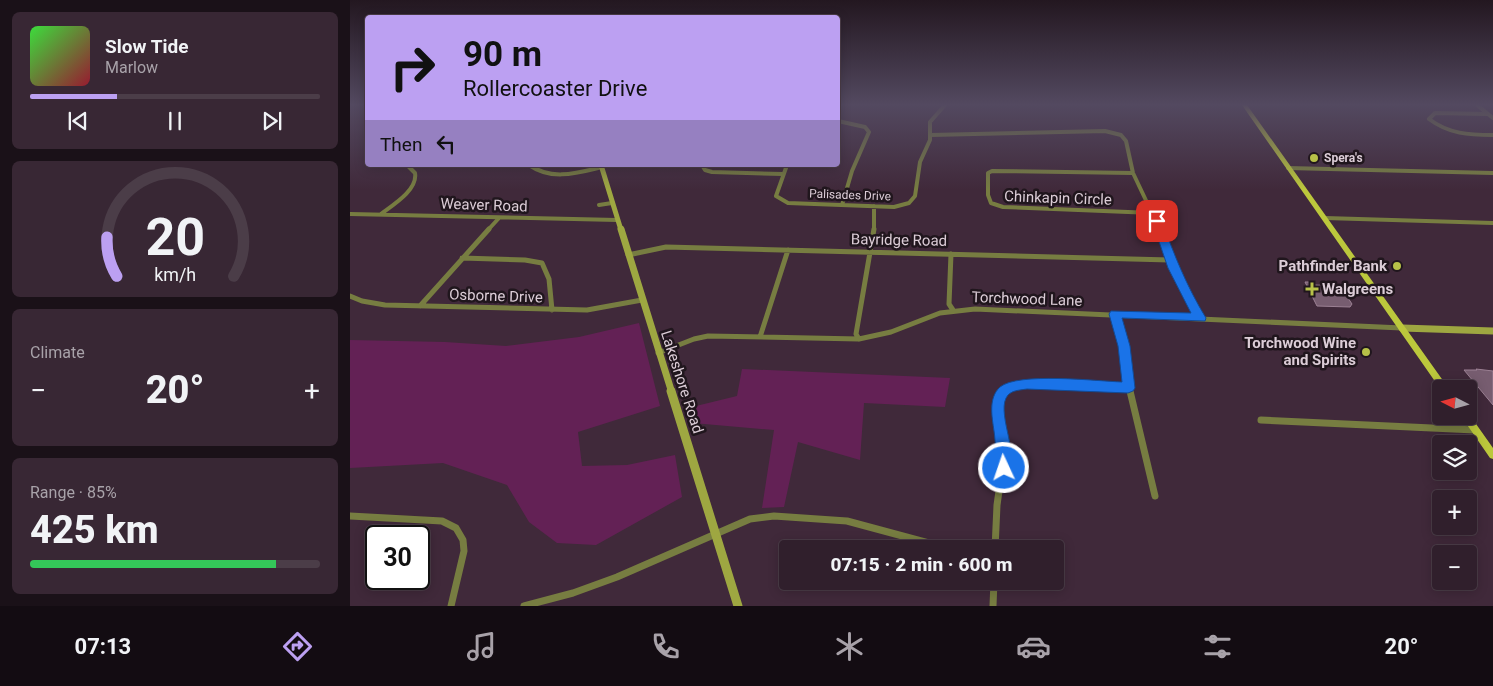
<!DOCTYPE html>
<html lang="en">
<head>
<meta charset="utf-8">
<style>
	:root { --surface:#301f2c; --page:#382734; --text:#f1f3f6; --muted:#a8a2a9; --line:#4b3d48; --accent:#bca0f2 }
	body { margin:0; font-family:Roboto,sans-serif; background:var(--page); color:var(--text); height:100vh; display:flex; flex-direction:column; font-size:19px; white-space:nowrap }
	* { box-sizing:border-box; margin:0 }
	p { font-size:16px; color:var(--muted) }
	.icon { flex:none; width:28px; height:28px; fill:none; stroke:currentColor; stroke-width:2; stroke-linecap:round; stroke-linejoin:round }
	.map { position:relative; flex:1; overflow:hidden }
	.sheet { display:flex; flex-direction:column; gap:12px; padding:12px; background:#1a1118; width:350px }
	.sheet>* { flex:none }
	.banner { position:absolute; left:15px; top:15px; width:475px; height:152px; border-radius:5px; box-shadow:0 2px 12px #0003,0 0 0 1px var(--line); background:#bca0f2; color:#111; overflow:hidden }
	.needle { width:32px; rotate:276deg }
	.fabs { position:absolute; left:1082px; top:380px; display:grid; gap:10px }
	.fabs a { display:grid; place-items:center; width:45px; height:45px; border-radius:5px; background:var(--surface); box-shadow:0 2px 12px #0003,0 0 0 1px var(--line); font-size:25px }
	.speed { position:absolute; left:15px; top:525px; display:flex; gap:10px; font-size:25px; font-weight:700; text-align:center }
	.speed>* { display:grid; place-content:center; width:65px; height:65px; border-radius:50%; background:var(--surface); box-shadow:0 2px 12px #0003,0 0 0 1px var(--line); line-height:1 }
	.speed .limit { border:2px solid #111; border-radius:8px; background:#fff; color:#111 }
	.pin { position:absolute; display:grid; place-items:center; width:42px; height:42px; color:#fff; margin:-21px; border-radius:10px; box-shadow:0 2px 8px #0006 }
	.me { position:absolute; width:55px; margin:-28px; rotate:357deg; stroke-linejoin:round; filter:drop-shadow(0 0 4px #0008) }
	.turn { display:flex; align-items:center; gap:18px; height:105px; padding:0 15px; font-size:22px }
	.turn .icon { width:65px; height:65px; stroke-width:2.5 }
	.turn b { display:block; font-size:35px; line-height:42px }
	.then { display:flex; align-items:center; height:48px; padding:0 15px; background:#0003; gap:10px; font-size:19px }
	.big { font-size:38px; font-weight:800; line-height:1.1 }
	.sheet .card { flex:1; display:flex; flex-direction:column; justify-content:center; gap:8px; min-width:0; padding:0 18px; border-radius:8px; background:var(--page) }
	.sheet .dial { align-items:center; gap:0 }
	.dial svg { height:130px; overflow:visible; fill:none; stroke:var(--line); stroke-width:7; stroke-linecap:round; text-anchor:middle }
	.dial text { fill:var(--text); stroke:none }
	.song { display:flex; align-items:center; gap:15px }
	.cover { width:60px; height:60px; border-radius:8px; background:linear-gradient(135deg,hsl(120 70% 55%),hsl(350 70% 35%)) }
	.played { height:5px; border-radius:2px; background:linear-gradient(90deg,var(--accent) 30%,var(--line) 30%) }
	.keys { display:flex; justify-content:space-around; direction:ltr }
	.heat { display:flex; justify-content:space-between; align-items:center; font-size:28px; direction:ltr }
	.charge { height:8px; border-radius:4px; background:linear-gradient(90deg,#34c759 85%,var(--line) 0) }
	.trip { position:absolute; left:429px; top:540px; width:285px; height:50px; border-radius:5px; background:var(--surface); box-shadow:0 2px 12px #0003,0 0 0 1px var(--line); font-weight:800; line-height:50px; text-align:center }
	.tab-bar { display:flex; height:80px; justify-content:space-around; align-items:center; background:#130c12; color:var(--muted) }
	.tab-bar .icon { width:35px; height:35px }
	.tab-bar .selected { color:var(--accent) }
	.tab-bar b { font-size:22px; color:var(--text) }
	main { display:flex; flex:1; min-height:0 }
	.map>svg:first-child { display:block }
</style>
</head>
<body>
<main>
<section class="sheet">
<div class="card">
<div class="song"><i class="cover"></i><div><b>Slow Tide</b><p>Marlow</p></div></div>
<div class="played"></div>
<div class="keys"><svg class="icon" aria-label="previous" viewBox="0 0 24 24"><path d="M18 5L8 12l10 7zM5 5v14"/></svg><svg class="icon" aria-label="pause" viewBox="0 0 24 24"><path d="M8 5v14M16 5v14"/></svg><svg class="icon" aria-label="next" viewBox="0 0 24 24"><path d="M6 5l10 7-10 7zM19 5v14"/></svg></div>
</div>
<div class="card dial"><svg viewBox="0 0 100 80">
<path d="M14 69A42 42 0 1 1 86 69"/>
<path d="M14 69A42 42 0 0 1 8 45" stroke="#bca0f2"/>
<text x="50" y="56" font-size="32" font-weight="700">20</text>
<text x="50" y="72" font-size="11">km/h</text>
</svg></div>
<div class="card"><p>Climate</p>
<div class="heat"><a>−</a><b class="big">20°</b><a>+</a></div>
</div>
<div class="card"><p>Range · 85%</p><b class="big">425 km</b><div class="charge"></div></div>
</section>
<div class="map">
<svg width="1143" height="606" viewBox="0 0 1143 606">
	<rect width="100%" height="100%" fill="#40293a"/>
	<path fill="#632155" d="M289,323L310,406L228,432L232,466L277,465L325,455L332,497L246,545L207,543L179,522L157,485L93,463L0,468V340L95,342L156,346L229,337Z
		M392,369L600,378L595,407L514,403L510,460L448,442L434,507L412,508L424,430L343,423L346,406L387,396Z"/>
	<path fill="#775d70" stroke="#9c8194" d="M955,282H962L964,285L990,286L1002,304L1000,307L967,306Z
		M1126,369L1143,371V405L1114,370H1127Z"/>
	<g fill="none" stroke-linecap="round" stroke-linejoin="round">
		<path stroke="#777d41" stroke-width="4" d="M1127,105L1143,118
			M1138,114L1085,113L1079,119C1099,134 1119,135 1143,135
			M488,121L515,127L519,132L502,171L492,205
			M580,135L755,131L771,135L776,141L783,173L810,230
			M179,165C202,181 227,173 252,167
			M352,165L355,170L362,172L433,174
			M437,165L426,196L438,203L544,207L559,203L565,196L570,162L580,140V122L595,105
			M938,168L1143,173
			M783,173L642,171L638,173V195L641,203L653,207L803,213
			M249,205L262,203
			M524,206V230
			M0,214L267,220
			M31,214C43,205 68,190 65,173L57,165
			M975,218L1143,223
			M138,230L149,218"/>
		<path stroke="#777d41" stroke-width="5" d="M810,229C820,260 831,292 851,318
			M601,254L599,304L603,310
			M278,255L316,247L820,260
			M112,258L175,260L192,263L199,279L202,310
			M0,296L12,301L35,305L237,310L292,300
			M70,306L139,229
			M765,314L774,346L780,393
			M410,337L438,250
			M509,339L506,334L524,229
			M308,353L344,339L358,336L509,339L541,332L590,313L625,309L1052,328
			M653,393L662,386L677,383L779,388"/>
		<path stroke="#777d41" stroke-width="7" d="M780,391L805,496
			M911,420L1125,430
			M0,516L92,521L106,528L113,540L114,551L101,606
			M645,549L647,505L654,456L648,409L651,396L654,391
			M174,606L223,593L267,577L400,519L424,516L497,521L601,549
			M643,606L644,581"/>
		<path stroke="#9ea741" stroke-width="5" d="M251,165L271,230"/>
		<path stroke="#9ea741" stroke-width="7" d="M271,229L322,393
			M1052,328L1143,331"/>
		<path stroke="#9ea741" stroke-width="9" d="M321,391L388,606"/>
		<path fill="#bcc83c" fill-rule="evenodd" d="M892,105H897L1099,389H1091V390Z
			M1119,414L1143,448V459L1140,458L1111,416H1119Z"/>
	</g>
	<linearGradient id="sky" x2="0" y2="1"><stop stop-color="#231720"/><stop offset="0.55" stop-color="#534960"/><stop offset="1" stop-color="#534960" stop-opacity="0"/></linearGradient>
	<rect width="1143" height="190" fill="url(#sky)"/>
	<path fill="#1a73e8" stroke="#114b97" d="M807,218L812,221C824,255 837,287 856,318L855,321L772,318L780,346L785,388L783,391L778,393L677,389C671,390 663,390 658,395C645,410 669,453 660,473L654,475L649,473C645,463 646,443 644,431C642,417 638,398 650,387C668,372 746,381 772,382L768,346L759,314L761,311L841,313L818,268L802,221Z"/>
	<g fill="#b7c148" stroke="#20161d" stroke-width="2">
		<circle cx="964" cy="158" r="5"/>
		<circle cx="1047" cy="266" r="5"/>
		<path d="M959.5 281.5h5v5h5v5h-5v5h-5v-5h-5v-5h5z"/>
		<circle cx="1016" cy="352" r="5"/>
	</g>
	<g text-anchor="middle" stroke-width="5" stroke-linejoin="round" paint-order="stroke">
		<g font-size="12" font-weight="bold" fill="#dccdd7" stroke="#20161d" text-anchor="start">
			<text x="974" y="162">Spera's</text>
		</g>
		<g font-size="12" fill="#dccdd7" stroke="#20161d">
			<text transform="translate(500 195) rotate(2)" y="4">Palisades Drive</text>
		</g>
		<g font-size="15" fill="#dccdd7" stroke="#20161d">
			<text transform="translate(708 198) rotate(2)" y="5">Chinkapin Circle</text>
			<text transform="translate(134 205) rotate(2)" y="5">Weaver Road</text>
			<text transform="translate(549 240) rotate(1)" y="5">Bayridge Road</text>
			<text transform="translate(146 296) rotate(2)" y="5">Osborne Drive</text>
			<text transform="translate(677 299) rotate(2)" y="5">Torchwood Lane</text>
			<text transform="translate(332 382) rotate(72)" y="5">Lakeshore Road</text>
		</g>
		<g font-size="15" font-weight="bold" fill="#dccdd7" stroke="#20161d" text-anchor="end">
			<text x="1037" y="271">Pathfinder Bank</text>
			<text x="972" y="294" text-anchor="start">Walgreens</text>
			<text x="1006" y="348">Torchwood Wine<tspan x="1006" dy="17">and Spirits</tspan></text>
		</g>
	</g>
</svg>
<div class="fabs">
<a><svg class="needle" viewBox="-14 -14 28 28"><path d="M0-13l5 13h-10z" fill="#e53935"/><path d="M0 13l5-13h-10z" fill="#a8a2a9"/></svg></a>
<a><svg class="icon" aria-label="layers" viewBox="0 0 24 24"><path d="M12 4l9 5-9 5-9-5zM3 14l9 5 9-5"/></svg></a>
<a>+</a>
<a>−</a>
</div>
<div class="speed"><div class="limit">30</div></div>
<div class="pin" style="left:807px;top:221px;background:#d93025"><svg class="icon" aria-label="arrive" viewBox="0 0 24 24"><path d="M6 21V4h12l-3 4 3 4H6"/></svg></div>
<svg class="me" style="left:654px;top:468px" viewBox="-20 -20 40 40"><circle r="17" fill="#1a73e8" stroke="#fff" stroke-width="3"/><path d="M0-11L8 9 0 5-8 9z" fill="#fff"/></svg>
<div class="trip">07:15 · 2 min · 600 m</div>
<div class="banner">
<div class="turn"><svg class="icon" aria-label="right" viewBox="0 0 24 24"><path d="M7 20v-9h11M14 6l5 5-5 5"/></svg><div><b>90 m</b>Rollercoaster Drive</div></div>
<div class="then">Then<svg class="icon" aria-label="left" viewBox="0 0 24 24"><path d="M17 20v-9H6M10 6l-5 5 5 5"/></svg></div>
</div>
</div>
</main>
<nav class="tab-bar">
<b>07:13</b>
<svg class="icon selected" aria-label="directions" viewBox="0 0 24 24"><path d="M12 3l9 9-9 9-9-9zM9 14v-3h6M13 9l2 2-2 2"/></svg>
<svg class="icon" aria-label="music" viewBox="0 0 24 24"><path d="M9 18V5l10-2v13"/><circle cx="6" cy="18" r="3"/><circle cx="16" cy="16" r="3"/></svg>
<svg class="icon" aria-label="phone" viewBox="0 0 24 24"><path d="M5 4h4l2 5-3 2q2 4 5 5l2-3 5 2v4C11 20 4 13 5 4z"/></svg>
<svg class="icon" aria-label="climate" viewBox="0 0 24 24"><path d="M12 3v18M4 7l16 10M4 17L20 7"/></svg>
<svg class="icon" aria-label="car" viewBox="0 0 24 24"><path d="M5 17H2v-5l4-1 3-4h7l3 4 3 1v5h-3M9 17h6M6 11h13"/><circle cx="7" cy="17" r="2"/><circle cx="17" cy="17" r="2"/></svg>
<svg class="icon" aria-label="filters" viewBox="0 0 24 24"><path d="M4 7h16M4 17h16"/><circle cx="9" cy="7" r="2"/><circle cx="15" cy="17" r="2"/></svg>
<b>20°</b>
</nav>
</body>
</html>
